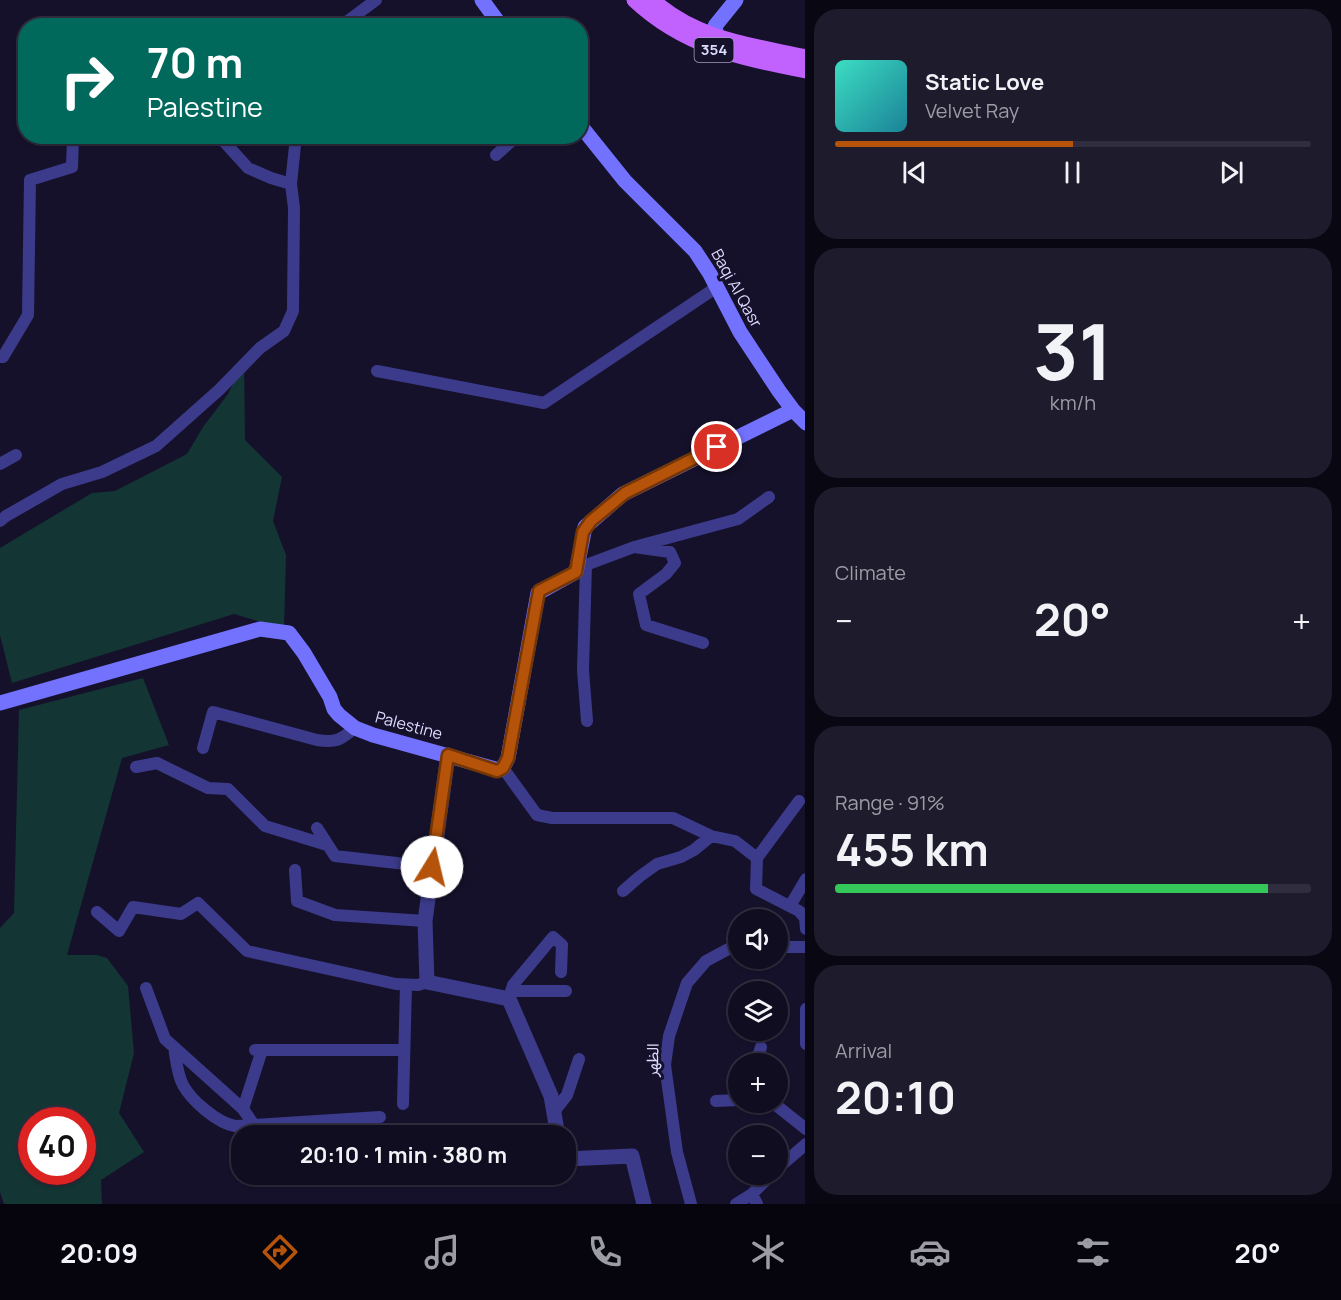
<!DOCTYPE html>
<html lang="en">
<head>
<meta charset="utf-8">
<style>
	:root { --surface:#100d20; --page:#1e1b2d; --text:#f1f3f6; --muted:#9c9ca5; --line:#302d3e; --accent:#b45309 }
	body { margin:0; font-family:Manrope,"Noto Sans Arabic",sans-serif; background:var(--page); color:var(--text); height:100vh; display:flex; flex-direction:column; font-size:22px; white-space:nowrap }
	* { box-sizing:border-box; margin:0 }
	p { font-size:20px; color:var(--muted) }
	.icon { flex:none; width:33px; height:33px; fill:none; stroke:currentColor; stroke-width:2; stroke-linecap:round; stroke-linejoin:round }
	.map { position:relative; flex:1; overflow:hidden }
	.side { display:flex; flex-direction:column; gap:9px; padding:9px; background:#090712; width:536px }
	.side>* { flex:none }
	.top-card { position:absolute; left:18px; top:18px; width:570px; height:126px; border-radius:24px; box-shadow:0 2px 4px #0004,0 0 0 2px var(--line); background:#00695c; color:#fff; overflow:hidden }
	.fabs { position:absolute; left:728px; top:909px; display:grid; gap:12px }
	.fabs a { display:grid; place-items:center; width:60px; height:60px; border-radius:50%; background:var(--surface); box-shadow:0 2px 4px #0004,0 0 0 2px var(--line); font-size:30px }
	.speed { position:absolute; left:18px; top:1107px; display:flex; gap:12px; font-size:30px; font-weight:700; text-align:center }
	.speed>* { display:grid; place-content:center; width:78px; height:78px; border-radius:50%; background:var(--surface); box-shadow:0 2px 4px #0004,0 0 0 2px var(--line); line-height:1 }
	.speed .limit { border:9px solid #d22; background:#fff; color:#111 }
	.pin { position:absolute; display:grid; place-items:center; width:51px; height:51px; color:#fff; margin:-26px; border:3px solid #fff; border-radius:50%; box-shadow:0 2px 6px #0007 }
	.me { position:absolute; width:66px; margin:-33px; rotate:9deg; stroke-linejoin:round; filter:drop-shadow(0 0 4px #0008) }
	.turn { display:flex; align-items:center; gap:21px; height:126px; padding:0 30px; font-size:27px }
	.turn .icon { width:78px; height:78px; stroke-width:2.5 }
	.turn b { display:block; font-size:42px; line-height:51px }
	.big { font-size:45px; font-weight:700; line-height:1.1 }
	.side .card { flex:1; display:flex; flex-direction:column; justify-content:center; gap:9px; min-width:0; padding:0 21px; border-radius:24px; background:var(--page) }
	.side .dial { align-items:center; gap:0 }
	.dial b { font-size:78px; line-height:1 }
	.song { display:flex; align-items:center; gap:18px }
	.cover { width:72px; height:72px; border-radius:9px; background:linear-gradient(135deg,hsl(170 70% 55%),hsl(190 70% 35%)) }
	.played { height:6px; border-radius:3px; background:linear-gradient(90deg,var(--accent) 50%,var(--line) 50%) }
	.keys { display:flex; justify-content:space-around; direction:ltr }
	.heat { display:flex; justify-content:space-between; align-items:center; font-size:33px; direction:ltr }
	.charge { height:9px; border-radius:4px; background:linear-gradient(90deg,#34c759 91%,var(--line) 0) }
	.trip { position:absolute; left:231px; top:1125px; width:345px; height:60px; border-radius:24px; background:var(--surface); box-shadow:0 2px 4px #0004,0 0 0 2px var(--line); font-weight:700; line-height:60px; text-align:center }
	.tabs { display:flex; height:96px; justify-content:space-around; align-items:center; background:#06050d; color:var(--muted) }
	.tabs .icon { width:42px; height:42px }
	.tabs .on { color:var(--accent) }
	.tabs b { font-size:27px; color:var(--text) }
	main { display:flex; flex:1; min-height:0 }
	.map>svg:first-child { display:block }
</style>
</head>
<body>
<main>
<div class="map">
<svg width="806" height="1204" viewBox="0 0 806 1204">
	<rect width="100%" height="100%" fill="#15112b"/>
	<path fill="#133634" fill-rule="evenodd" d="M244,361L245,440L282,477L273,521L286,555L284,629L234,614L12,683L0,635V548L92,493L115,491L187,454L203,427L228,394Z
		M143,678L169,745L122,758L67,955H97L107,958L128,986L134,1053L119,1113L144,1152L101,1180L102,1204H4L0,1192V928L14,913L19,710ZM32,1120H82V1172H32Z"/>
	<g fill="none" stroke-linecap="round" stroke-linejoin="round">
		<path stroke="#3c3b8b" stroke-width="12" d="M341,26L376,0
			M496,155L517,136
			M291,184L296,136
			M0,357H3L28,315L30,180L72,167L73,136
			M377,371L544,403L717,287
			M0,464L16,455
			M0,521L6,516L62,484L102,472L156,446L219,390L260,348L284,331L293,311L294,208L291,184L271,178L248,168L219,136
			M638,546L738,519L769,497
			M586,565L634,547L670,552L675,563L666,574L639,594L646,625L703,643
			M580,568L586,565L583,670L587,721
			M203,748L213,712L317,740C337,743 340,740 355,728
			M136,767L157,763L208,788L228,789L265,826L327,845
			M503,768L537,815L552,818H673L711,836L735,841L757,858
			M799,801L757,858L756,889L799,911L805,918L806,929
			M317,828L335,856L432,867
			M295,870L297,901L335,915L425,921
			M623,891L639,877L657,864L681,857L694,850L711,836
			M790,906L806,879
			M97,912L119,931L133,907L181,914L198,903L247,951L396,984L418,985L427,982
			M777,947H806
			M146,988L165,1039L243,1109
			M511,991H566
			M509,999L513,985L553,937L562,945L561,972
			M806,1009V1044
			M174,1047C176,1059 177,1074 183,1085C191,1100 217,1123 235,1126C241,1126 248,1125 254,1125
			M255,1050H404
			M262,1050L243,1109L254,1125L380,1117
			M756,1064L761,1047
			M716,1101L738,1100
			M772,1102L806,1129
			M403,1104L406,985
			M553,1113L567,1095L579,1059
			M494,1136L556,1129
			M777,1169L806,1144
			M331,1181L375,1174
			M752,1194L772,1174
			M691,1204L677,1152L665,1065L669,1036L687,983L706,961L732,947H738
			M736,1204L752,1194L757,1204"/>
		<path stroke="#3c3b8b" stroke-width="15" d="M448,755L425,921L427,982L509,999L551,1096L558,1136
			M566,1159L632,1156L644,1204"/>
		<path stroke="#7272ff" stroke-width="15" d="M482,0L501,26
			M717,37L715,26L736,0
			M580,125L625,181L695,251L710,274L740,332L779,391L793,410L806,423
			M0,703L260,629L289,633L304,653L330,697L334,709L339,715L355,728L373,735L499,770L503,768L508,758L538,593L576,572L585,527L623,494L793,410"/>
		<path stroke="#c162ff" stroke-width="15" d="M634,0C684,47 740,58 806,71
			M653,0C696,39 751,45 806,57"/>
	</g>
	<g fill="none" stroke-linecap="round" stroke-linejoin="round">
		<g stroke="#753606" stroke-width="15">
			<path id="route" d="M432,867L448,755L497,771L503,768L508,758L539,591L576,572L583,532L591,521L625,493L717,447"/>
		</g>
		<use href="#route" stroke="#b45309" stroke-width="10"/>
	</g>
	<g text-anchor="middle" stroke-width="6" stroke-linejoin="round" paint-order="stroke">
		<rect fill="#15112b" stroke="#a29ebf" stroke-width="1.5" x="694.5" y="38" width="39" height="24" rx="4.5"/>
		<g font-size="15" font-weight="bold" fill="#dedbff">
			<text x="714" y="55">354</text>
		</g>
		<g font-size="16" fill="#dedbff" stroke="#15112b">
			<text transform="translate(737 288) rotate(61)" y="6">Baqi Al Qasr</text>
			<text transform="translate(409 725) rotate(15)" y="6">Palestine</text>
			<text transform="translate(652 1060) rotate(-88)" y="6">الظهر</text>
		</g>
	</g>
</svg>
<div class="fabs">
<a><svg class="icon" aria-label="sound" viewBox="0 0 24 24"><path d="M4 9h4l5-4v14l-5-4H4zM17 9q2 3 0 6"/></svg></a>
<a><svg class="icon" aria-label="layers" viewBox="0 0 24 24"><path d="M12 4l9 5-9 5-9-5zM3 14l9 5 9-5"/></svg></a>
<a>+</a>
<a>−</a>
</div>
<div class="speed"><div class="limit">40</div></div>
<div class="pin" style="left:717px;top:447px;background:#d93025"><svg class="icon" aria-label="arrive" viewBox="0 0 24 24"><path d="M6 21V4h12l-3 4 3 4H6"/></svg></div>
<svg class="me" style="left:432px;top:867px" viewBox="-20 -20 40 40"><circle r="19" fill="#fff"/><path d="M0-13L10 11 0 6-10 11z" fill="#b45309"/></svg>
<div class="trip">20:10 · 1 min · 380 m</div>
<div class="top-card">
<div class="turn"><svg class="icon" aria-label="right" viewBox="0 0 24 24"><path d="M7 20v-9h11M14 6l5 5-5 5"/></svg><div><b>70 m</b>Palestine</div></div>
</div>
</div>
<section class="side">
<div class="card">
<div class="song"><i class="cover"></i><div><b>Static Love</b><p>Velvet Ray</p></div></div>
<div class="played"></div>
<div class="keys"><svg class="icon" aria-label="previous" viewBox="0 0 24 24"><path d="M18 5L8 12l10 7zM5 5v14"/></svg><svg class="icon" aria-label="pause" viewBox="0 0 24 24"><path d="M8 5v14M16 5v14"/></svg><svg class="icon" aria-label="next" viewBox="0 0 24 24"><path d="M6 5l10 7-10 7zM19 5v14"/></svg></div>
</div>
<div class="card dial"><b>31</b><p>km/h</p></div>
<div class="card"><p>Climate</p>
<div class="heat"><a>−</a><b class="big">20°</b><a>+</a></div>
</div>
<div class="card"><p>Range · 91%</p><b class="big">455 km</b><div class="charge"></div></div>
<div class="card"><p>Arrival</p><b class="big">20:10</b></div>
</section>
</main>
<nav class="tabs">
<b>20:09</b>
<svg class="icon on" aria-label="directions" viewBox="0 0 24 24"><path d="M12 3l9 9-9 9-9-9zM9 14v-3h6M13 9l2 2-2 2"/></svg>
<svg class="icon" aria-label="music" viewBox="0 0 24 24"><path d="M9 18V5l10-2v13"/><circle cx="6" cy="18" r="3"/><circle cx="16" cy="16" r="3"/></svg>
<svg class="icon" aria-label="phone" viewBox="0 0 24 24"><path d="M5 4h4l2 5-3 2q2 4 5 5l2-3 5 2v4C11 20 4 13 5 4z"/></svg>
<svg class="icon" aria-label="climate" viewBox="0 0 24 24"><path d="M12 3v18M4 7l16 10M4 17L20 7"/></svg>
<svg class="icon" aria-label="car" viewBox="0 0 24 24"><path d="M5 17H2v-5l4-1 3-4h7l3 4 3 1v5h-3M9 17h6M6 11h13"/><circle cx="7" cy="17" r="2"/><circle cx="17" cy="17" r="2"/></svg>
<svg class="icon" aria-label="filters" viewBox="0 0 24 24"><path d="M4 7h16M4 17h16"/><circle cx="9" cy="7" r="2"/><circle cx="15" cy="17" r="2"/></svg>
<b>20°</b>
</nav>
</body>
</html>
